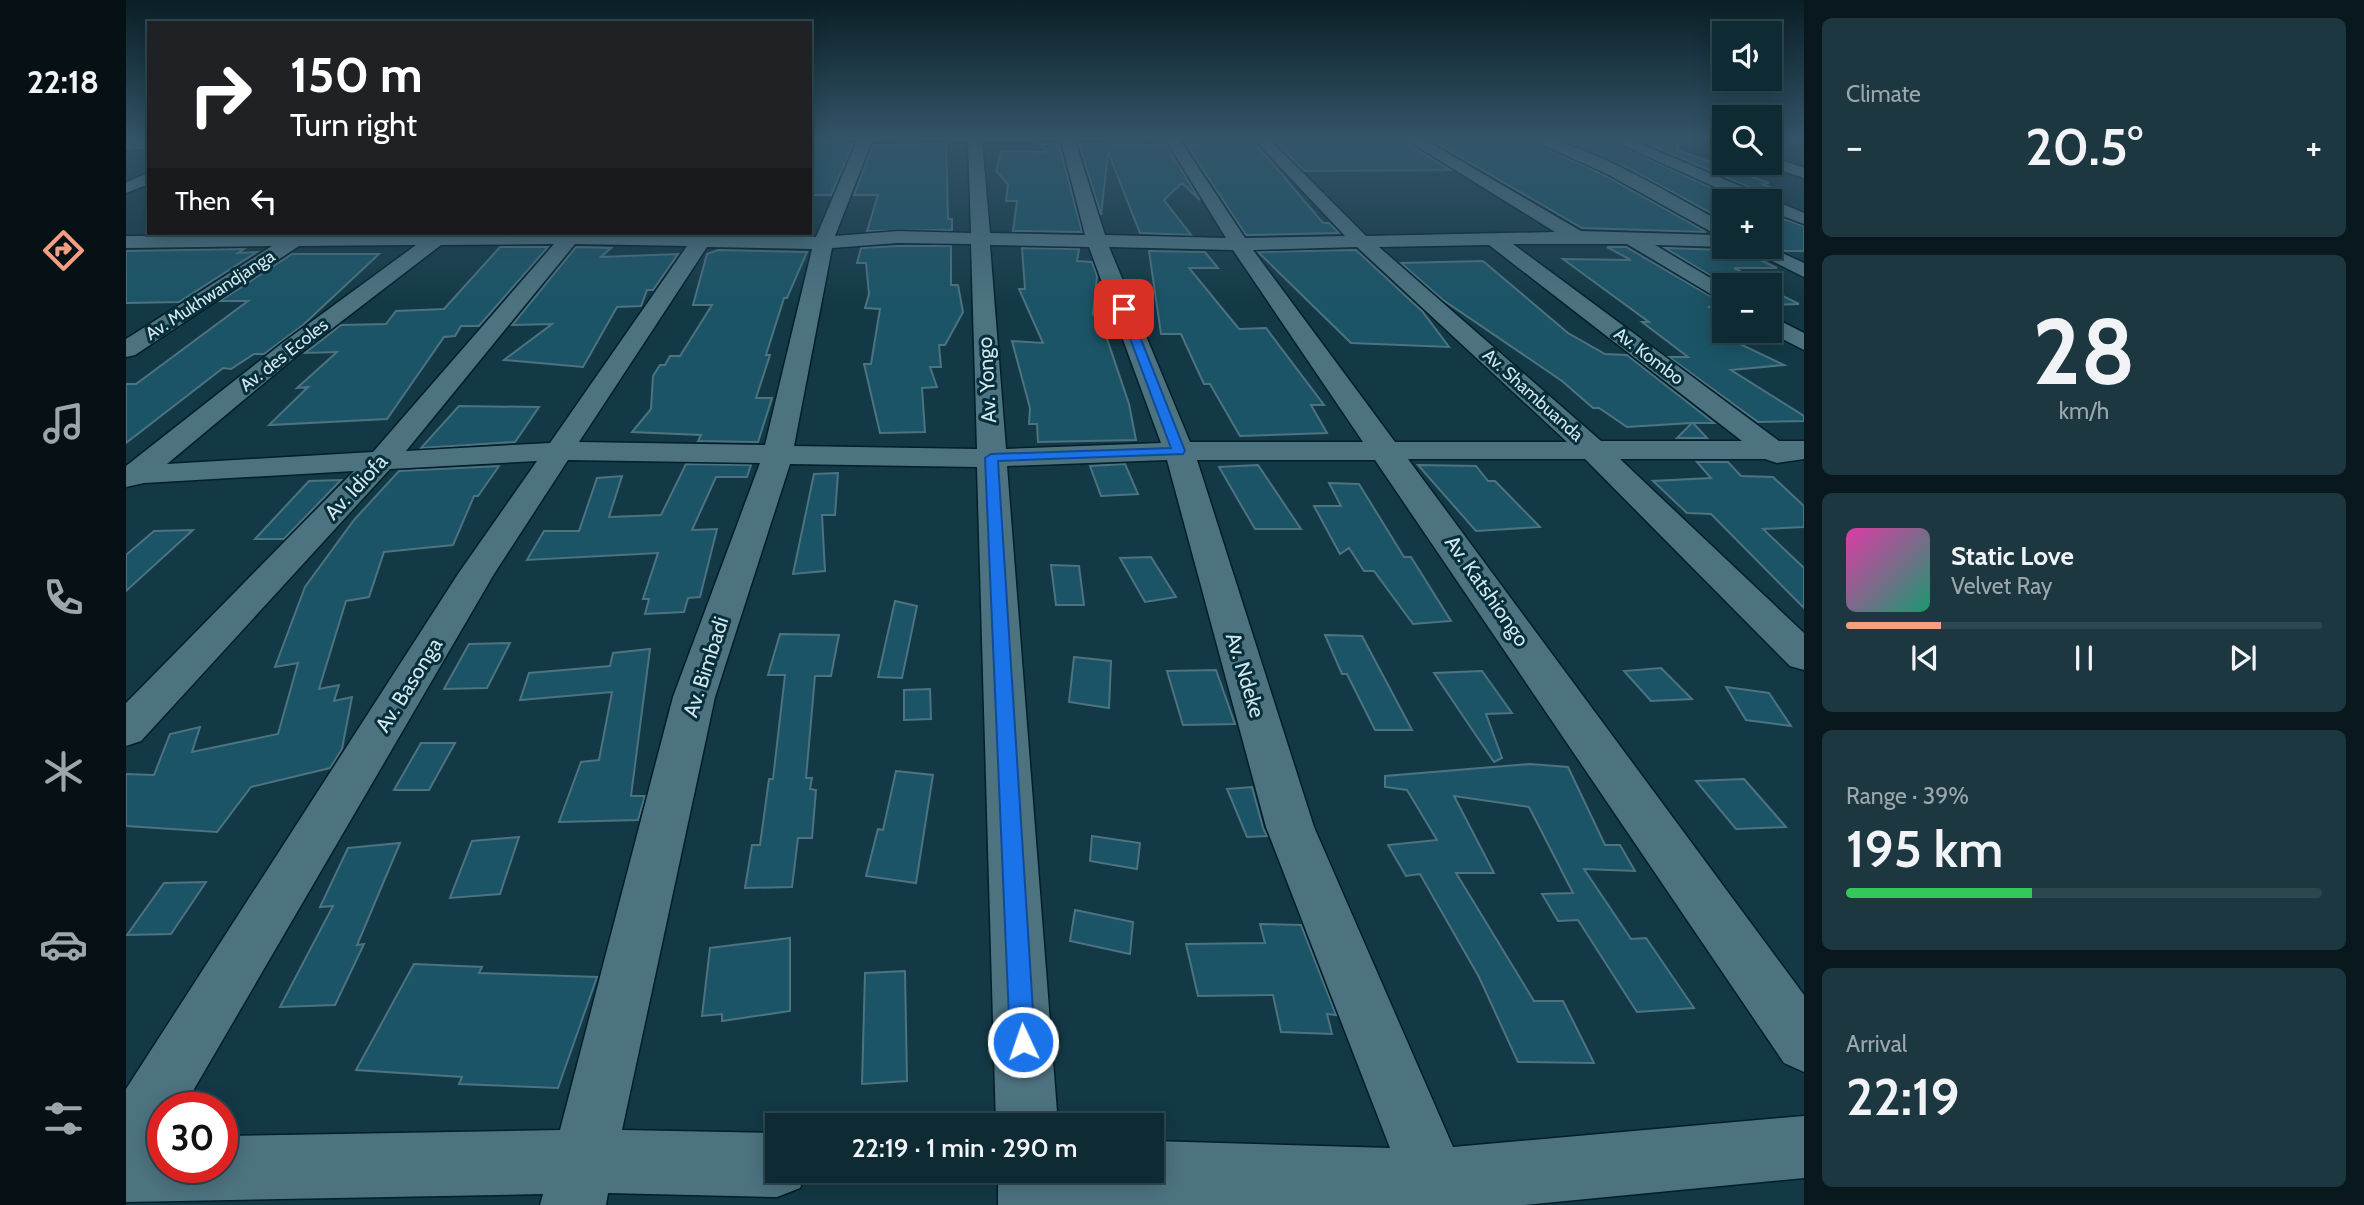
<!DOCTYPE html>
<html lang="en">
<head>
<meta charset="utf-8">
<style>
	:root { --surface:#0e2b34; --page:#1c3740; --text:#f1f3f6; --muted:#9ba7ac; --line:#2e474f; --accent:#f39f84 }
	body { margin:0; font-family:Cabin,sans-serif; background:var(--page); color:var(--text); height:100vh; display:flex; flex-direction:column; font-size:26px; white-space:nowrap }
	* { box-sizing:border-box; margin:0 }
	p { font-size:23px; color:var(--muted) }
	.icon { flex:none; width:38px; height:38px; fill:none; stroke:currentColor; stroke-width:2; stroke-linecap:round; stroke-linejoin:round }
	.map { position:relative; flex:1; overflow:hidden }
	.panel { display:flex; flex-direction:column; gap:18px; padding:18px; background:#08181d; width:560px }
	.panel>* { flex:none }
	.hud { position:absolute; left:21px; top:21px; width:665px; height:214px; border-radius:0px; box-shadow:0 4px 18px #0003,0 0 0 2px var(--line); background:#202124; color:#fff; overflow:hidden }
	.controls { position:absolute; left:1586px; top:21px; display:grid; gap:14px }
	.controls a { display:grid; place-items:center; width:70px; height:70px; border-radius:0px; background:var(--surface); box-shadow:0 4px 18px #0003,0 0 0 2px var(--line); font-size:35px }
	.speed { position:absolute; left:21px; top:1092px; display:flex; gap:14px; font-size:35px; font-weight:700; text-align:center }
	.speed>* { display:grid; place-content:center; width:91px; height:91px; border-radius:50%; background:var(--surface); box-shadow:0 4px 18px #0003,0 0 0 2px var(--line); line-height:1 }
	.speed .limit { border:10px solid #d22; background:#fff; color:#111 }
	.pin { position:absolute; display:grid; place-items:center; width:60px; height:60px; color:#fff; margin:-30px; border-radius:14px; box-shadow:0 4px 10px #0006 }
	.me { position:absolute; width:77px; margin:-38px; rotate:357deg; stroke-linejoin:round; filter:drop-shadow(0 0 5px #0008) }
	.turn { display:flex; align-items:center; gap:24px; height:147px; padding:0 28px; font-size:32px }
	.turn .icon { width:91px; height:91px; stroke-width:2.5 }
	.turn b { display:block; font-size:49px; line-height:60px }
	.then { display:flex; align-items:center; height:66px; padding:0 28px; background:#0003; gap:14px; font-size:26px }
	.big { font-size:52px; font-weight:600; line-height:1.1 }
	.panel .card { flex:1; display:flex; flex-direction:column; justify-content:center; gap:10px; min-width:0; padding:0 24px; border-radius:10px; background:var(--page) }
	.panel .dial { align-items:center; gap:0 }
	.dial b { font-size:91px; line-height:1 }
	.song { display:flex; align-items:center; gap:21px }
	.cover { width:84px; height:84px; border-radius:10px; background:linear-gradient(135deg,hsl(320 70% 55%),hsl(160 70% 35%)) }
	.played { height:7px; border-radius:4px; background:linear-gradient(90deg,var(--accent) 20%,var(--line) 20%) }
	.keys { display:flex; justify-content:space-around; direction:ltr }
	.heat { display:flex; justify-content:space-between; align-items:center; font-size:38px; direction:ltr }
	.charge { height:10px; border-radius:5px; background:linear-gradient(90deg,#34c759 39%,var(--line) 0) }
	.trip { position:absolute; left:639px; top:1113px; width:399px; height:70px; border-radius:0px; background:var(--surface); box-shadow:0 4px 18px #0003,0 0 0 2px var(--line); font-weight:600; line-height:70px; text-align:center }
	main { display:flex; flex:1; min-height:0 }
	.tab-bar { display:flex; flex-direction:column; width:126px; justify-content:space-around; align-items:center; background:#061115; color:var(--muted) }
	.tab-bar .icon { width:49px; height:49px }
	.tab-bar .current { color:var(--accent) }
	.tab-bar b { font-size:32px; color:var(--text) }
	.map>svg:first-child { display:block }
</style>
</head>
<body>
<main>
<nav class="tab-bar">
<b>22:18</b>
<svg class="icon current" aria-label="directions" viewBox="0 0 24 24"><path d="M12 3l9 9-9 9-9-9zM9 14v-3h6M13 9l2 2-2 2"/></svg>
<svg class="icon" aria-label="music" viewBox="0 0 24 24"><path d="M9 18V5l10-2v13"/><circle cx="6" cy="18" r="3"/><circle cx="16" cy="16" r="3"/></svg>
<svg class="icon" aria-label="phone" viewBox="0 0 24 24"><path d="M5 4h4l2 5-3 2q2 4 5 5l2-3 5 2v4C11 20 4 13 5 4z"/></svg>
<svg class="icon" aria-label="climate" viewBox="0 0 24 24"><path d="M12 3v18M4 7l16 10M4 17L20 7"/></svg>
<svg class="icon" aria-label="car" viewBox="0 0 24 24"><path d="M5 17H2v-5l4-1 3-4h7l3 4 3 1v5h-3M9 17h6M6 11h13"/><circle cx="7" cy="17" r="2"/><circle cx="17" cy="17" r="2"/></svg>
<svg class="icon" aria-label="filters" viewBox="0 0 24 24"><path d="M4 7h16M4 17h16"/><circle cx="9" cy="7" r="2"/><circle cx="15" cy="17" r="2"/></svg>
</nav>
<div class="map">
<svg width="1678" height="1205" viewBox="0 0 1678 1205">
	<rect width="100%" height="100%" fill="#133946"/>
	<path fill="#1b5467" stroke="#4d7280" stroke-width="2" d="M1124,137L1197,223H1203L1213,233L1120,235L1061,145L1074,146L1067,138Z
		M1145,137L1275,140L1324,170L1178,171Z
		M1300,137H1397L1480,176L1580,232L1456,228Z
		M1424,137H1476L1614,201H1598V220L1502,168Z
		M1506,137H1554L1551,150L1643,183L1636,184L1651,190L1632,191Z
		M684,142L727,144L705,195H684Z
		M820,144L822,219H826V230L741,231L752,195H728L747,145Z
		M913,144H933L956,232L887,231L891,201H880L882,184L870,171L875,151L921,152Z
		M953,144L1040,145L1074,200L1056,183L1038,200L1065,235L1014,233L982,152L975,215Z
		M1643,214L1678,226V251H1659L1643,244Z
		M772,246H825V285H832L837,312L819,345H813L815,367H804L811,387L796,388L799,432L754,433L738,364H745L754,309L739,308L743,294L740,263H731L735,248Z
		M374,247H422L353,326H335L329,336L318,337L261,419L143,425L182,387L171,388L211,352L179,353L215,325L260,324L270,311L318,309Z
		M450,247L485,248L475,257L552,254L527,290H521L515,306L491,307L457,367L378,360L426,324L386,325Z
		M1481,247H1500L1598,304L1583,307L1598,316V331L1626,334H1593L1658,365L1605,370L1678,416V421L1632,422L1543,357H1562L1516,322H1523L1437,259L1505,260Z
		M1601,247H1616L1621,252H1618L1651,268H1608L1642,285H1600L1539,248L1598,250Z
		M896,248L953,249L951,261L966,262L971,276L967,314L978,330L1003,404L1010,440L912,442L911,424H903L904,408L886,341L917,343L893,289H899Z
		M118,249L112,253L131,252L53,302L0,303V251Z
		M592,250L681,252L661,298H658L640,355H644L630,398H646L632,442L572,441L575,435L506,432L525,409L527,376L534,365H539L544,356H554L586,305H567L581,254Z
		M1230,250L1296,311L1323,347L1225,343L1132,252Z
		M1023,251L1079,252L1092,268H1063L1113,329L1140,328L1198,405H1185L1201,433L1114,436L1084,384H1078L1055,334H1035Z
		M166,254H253L177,325L138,354H128L105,369L97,368L0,443V384H10L122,301H94Z
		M1357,261L1442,333L1479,354L1501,355L1588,423H1567L1581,438H1551L1566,423L1501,427L1473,408H1467L1436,381L1317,300L1275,263Z
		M1643,289L1673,304L1643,305Z
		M333,406L413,407L389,442L295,448Z
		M1571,462H1602L1615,476L1647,477L1678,506V527L1637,529L1678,568V608L1585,514L1561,513L1527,481L1585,478Z
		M560,464L625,465L621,477H590L566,530L591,529L574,597L562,598L558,612L519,614L523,599H517L532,553L401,560L418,531H453L471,478L496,476L483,517L535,515Z
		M999,464L1012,494L975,496L964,466Z
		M1132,465L1175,529H1129L1093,467Z
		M1292,465L1350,466L1362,481H1369L1414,527L1350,531Z
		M373,466L352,496H348L327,545L258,552L243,597L220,601L193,689L213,685L208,701L226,697L216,749L204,768L125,787L91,832L0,826V774L28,775L44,734L74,727L66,752L152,734L172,663L149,667L179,587L228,520L273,471Z
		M712,473L709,515H696L699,571L667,574L688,474Z
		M215,480L158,539H129L183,481Z
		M1203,483L1233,484L1278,557H1285L1325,621L1287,624L1248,571H1238L1223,548L1214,554L1188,506H1215Z
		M67,530L0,591V555L28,531Z
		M1025,557L1050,597L1019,602L994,558Z
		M925,565L953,566L958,605H930Z
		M769,601L791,606L776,678L752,677Z
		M654,634L713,635L705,676H689L680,778H686L684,789L690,790L686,838H672L666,887L619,888L626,845H634L643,779H647L659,675H642Z
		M1199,635L1236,636L1286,730H1249L1221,674H1216Z
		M384,643L361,688L318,689L343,644Z
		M524,649L505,796H519L512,820L433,822L455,762L473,760L486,692L394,700L403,673L484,666L487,653Z
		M948,657L985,661L983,708L943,702Z
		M1535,668L1566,699L1525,701L1498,671Z
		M1090,670L1109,724L1057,725L1041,671Z
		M1356,671L1386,713L1360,714L1376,758L1368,762L1308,673Z
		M1600,687L1643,693L1665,726L1620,720Z
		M804,689L805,719L778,720V690Z
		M295,743H329L303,790H268Z
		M1404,764L1442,767L1479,845H1494L1509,871L1458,869L1505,939L1520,938L1568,1008L1511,1012L1452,920L1432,921L1416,894L1447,893L1403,807L1328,796L1368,873H1330L1408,1001H1437L1468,1063L1392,1062L1353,977L1294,874L1280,876L1262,845L1311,840L1281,790L1259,787V776Z
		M770,771L807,775L790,883L740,876L752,829L757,830Z
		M1618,779L1660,827L1610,829L1570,781Z
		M1126,787L1137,828L1141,836L1121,837L1101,789Z
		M966,836L1014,843L1011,869L964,861Z
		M393,837L374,894L324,898L346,841Z
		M274,843L231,945L238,944L209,1005L154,1007L207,906L194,907L222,848Z
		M80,882L45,934L1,935L38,883Z
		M949,910L1007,922L1004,954L944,941Z
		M1134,924L1175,925L1210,1015L1201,1014L1206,1034L1155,1032L1147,995L1072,996L1060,944L1139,943Z
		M664,938V1011L596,1021V1014L576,1016L584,948Z
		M288,964L356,967L353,973L471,977L432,1088L333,1084L336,1077L230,1070Z
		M779,971L781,1081L736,1084L739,973Z"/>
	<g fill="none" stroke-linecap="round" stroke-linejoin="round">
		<g stroke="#031f29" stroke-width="3">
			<path id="minor" d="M715,137H1035L1028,141H949L979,235L1100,238L1038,137H1052L1119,238L1219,236L1126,137H1141L1240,236L1429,232L1276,137H1294L1455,231L1591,235L1481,174L1399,137C1456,137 1546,196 1598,223V247L1529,245L1598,286V302L1501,244H1387L1653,441H1678V459L1651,463L1639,459H1494L1678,633V670L1664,666L1459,459H1282L1678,995V1072L1658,1063L1249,460H1071L1188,827L1327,1147L1678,1116V1178L1398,1205H872V1171H1026V1141L1264,1148L1140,827L1041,460L881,466L932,1125H870L851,467L664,464L589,697L496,1130L651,1133V1171H681L674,1188L651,1197L482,1193L480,1205H414L417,1194L0,1202V1089L332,574L411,461L264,469L15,741L0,746V703L228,471L18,483L0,487V466L155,344L290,245L173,246L9,355L0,357V339L146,246L0,248V236L589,233L588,235L690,237L731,141ZM746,141H842L845,233L772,231L709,236ZM856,141H935L959,235L864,233ZM772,243L845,244L851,449L668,446L706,248ZM428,244L247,452L41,464L173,354L315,245ZM449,244L561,246L424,443L280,451ZM864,245L963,247L1035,443L880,449ZM1363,245L1616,441H1475L1253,247ZM581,247L686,249L639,445L453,442ZM983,247L1107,250L1237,442H1064ZM1231,247L1441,442H1269L1127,250ZM442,460L634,463L547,697L434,1130L96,1136V1167H37V1108H57L368,574Z
				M1478,137H1498L1678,213V224L1643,211V201H1620Z
				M1577,137L1598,138V148L1579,140Z
				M23,141V149L0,150V142Z
				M1643,156L1678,168V178L1638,164L1643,163Z
				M23,173V184L0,193V182Z
				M1618,247H1643L1678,263V277Z
				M1643,315L1678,333V350L1641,331Z"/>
		</g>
		<use href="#minor" fill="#4d7381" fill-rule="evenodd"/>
	</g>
	<linearGradient id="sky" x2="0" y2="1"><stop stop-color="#0a1f26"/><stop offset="0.45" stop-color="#335468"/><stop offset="1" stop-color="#335468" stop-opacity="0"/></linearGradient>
	<rect width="1678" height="306" fill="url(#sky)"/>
	<path fill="#1a73e8" stroke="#114b97" stroke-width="2" d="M998,306L1003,309L1059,451L1057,454L872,461L909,1042L906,1051L897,1054L888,1051L884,1042L859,458L865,454L1045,448L993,309Z"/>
	<g text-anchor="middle" stroke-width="6" stroke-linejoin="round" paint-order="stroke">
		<g font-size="18" fill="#d2e6ee" stroke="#072f3b">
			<text transform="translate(84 295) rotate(-33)" y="6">Av. Mukhwandjanga</text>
			<text transform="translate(158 355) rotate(-38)" y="6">Av. des Ecoles</text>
			<text transform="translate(1523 356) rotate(37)" y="6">Av. Kombo</text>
			<text transform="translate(1407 395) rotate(42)" y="6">Av. Shambuanda</text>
		</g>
		<g font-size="21" fill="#d2e6ee" stroke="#072f3b">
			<text transform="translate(861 380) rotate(-93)" y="7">Av. Yongo</text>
			<text transform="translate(230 487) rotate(-47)" y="7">Av. Idiofa</text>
			<text transform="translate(1361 591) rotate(55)" y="7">Av. Katshiongo</text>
			<text transform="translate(580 667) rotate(-72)" y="7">Av. Bimbadi</text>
			<text transform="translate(1119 675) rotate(73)" y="7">Av. Ndeke</text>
			<text transform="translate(283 685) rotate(-58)" y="7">Av. Basonga</text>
		</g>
	</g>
</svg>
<div class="controls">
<a><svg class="icon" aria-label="sound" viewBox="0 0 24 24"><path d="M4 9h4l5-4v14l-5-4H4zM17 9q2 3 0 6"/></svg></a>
<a><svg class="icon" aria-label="search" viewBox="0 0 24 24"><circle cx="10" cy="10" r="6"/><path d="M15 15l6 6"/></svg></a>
<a>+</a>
<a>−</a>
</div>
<div class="speed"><div class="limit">30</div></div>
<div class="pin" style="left:998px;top:309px;background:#d93025"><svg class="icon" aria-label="arrive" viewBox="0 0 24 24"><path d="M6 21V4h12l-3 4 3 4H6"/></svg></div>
<svg class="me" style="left:897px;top:1042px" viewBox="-20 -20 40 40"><circle r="17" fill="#1a73e8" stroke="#fff" stroke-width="3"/><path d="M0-11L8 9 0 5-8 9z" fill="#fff"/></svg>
<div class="trip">22:19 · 1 min · 290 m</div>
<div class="hud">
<div class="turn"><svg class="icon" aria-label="right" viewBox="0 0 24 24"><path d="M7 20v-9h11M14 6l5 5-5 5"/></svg><div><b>150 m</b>Turn right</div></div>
<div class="then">Then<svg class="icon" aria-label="left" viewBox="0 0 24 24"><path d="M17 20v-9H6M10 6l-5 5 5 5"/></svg></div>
</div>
</div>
<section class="panel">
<div class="card"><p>Climate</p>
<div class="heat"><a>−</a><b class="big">20.5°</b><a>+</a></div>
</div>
<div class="card dial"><b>28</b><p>km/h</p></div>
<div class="card">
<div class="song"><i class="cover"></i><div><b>Static Love</b><p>Velvet Ray</p></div></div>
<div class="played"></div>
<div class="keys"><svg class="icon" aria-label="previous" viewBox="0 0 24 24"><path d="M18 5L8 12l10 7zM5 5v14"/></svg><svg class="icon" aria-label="pause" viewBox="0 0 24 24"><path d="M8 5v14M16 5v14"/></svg><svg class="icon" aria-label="next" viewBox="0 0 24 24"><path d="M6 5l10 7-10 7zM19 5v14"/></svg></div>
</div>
<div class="card"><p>Range · 39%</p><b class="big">195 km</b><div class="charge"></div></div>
<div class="card"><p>Arrival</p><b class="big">22:19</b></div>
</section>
</main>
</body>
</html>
